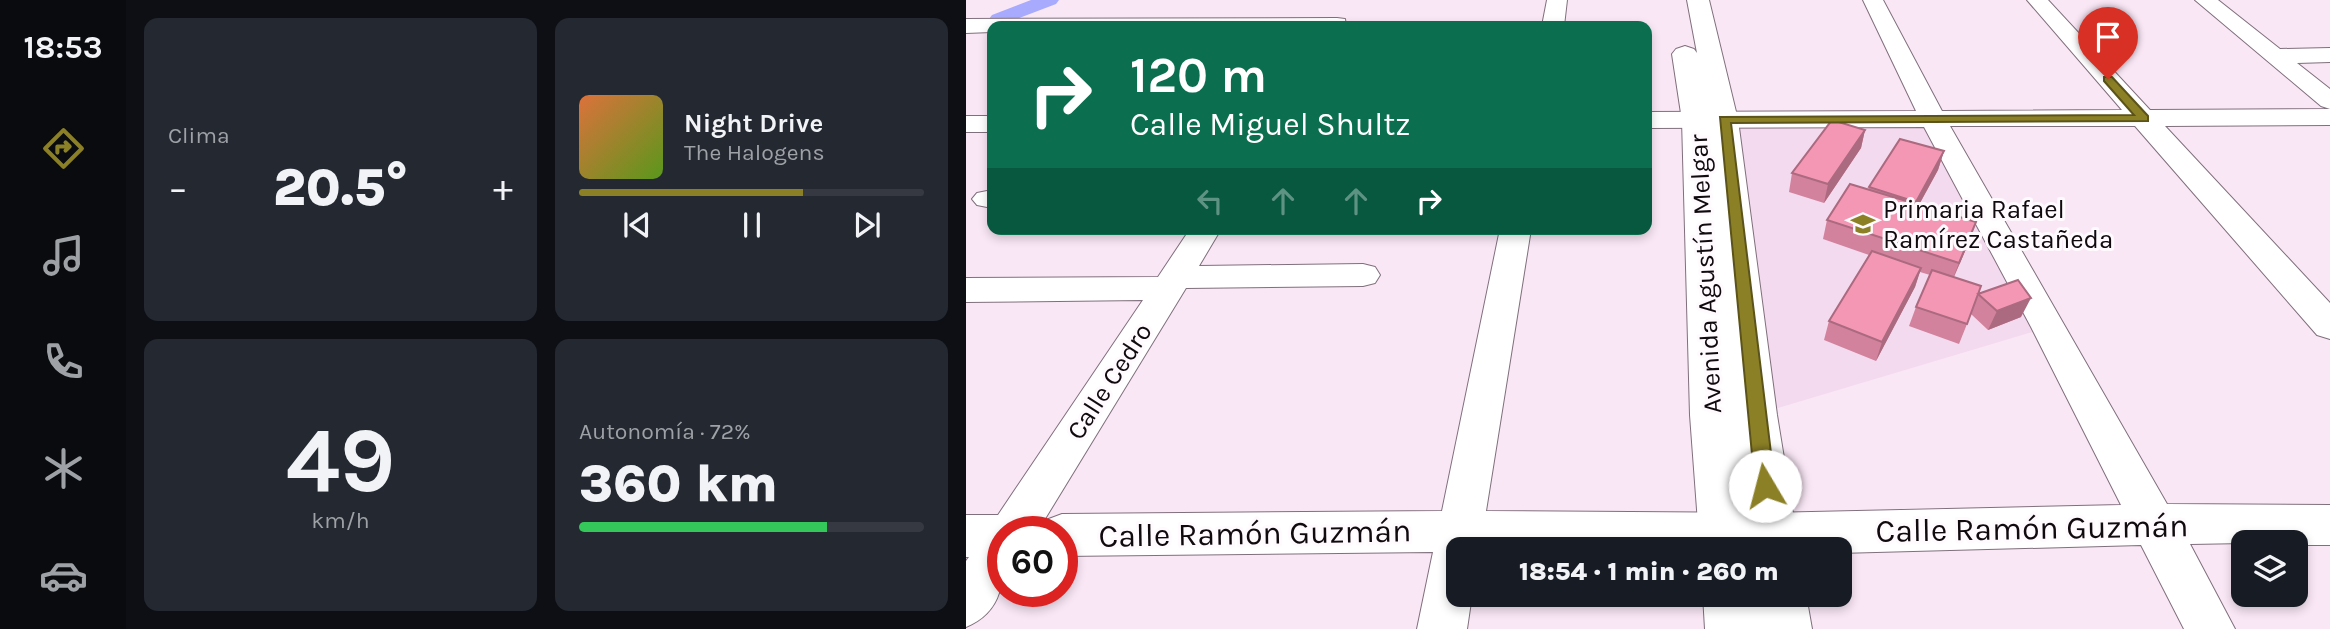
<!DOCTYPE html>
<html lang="es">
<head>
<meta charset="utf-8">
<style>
	:root { --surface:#171b24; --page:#242831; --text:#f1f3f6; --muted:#9ea1a6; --line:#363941; --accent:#8c8026 }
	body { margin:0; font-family:Karla,sans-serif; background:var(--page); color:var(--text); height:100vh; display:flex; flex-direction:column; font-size:26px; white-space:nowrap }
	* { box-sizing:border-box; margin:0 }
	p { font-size:23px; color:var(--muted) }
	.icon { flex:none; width:38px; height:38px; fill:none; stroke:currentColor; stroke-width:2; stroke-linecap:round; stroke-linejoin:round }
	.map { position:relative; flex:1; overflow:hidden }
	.details { display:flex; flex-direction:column; gap:18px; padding:18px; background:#0d0f14; width:840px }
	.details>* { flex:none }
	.banner { position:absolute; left:21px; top:21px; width:665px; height:214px; border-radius:14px; box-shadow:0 4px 10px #0003; background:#0b6e4f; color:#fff; overflow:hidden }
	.buttons { position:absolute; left:1265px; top:530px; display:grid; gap:14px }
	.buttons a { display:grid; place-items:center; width:77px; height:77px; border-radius:14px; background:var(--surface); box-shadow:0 4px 10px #0003; font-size:35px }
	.speed { position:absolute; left:21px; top:516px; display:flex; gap:14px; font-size:35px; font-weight:700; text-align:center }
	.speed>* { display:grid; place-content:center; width:91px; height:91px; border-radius:50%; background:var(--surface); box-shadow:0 4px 10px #0003; line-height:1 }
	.speed .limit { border:10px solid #d22; background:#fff; color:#111 }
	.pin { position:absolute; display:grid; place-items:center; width:60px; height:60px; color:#fff; margin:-72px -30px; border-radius:50% 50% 50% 0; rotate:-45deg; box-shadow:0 0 7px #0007 }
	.pin .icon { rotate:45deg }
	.me { position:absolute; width:77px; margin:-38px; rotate:352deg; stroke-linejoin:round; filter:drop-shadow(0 0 5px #0008) }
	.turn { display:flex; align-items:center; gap:24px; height:147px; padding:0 28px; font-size:32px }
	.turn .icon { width:91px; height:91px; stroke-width:2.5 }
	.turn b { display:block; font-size:49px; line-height:60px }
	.lanes { display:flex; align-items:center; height:66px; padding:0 28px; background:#0003; justify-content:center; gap:35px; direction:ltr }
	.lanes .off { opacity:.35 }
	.big { font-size:52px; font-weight:800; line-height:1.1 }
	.details .tile { flex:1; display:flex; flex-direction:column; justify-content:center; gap:10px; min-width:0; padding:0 24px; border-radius:14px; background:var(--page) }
	.details .dial { align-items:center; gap:0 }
	.dial b { font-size:91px; line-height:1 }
	.song { display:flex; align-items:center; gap:21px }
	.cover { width:84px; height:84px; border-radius:10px; background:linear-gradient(135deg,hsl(20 70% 55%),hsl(90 70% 35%)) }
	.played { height:7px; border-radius:4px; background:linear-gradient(90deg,var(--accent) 65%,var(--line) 65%) }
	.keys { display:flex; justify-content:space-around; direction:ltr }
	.heat { display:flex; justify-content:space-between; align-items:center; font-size:38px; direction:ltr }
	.charge { height:10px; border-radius:5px; background:linear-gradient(90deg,#34c759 72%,var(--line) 0) }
	.details .tiles { flex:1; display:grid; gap:18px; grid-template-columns:repeat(2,1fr) }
	.trip { position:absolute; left:480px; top:537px; width:406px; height:70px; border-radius:14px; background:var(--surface); box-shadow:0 4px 10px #0003; font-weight:800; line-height:70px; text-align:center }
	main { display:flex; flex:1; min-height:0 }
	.menu { display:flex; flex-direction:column; width:126px; justify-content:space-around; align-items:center; background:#090b0e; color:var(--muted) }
	.menu .icon { width:49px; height:49px }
	.menu .selected { color:var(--accent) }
	.menu b { font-size:32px; color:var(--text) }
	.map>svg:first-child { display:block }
</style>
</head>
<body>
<main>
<nav class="menu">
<b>18:53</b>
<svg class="icon selected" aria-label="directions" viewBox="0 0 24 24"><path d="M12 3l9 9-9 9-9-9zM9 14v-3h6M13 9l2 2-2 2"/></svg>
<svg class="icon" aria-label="music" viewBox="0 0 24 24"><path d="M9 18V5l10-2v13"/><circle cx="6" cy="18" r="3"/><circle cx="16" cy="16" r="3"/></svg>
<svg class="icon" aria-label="phone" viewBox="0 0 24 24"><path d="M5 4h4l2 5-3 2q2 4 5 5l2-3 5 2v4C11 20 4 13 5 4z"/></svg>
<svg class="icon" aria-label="climate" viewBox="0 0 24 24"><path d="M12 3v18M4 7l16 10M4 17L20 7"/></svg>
<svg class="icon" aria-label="car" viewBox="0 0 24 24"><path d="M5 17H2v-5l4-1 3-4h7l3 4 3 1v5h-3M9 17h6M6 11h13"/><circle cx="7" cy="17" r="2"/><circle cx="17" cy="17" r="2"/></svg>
</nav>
<section class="details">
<div class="tiles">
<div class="tile"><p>Clima</p>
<div class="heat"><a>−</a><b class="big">20.5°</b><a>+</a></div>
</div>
<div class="tile">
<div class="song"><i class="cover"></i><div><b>Night Drive</b><p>The Halogens</p></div></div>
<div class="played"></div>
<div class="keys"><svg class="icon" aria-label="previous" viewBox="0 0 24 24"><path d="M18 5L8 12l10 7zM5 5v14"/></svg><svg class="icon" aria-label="pause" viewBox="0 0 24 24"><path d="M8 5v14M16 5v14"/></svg><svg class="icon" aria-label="next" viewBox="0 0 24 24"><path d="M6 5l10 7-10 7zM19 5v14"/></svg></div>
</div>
<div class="tile dial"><b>49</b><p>km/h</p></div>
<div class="tile"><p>Autonomía · 72%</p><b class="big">360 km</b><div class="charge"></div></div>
</div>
</section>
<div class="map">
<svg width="1364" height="629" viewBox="0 0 1364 629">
	<rect width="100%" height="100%" fill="#fae7f6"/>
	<path fill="#f4daee" d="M758,120L968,121L1083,327L789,415Z"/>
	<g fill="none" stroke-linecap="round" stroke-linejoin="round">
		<path fill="#a7aafd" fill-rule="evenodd" d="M65,0H93L90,4L40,23H26L23,19L26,15Z"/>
		<g stroke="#806f7d" stroke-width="2">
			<path id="minor" d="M581,0H601L598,26H576Z
				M897,0H917L976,111L1156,110L1061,0H1082L1184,110L1364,109V125L1199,126L1364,303V339L1351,335L1169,126H984L1201,504L1364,505V545H1330V542L1224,544L1269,629H1218L1175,545L873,553V550H492V595H506L501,629H451L467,552L96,556V532H75L80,520L96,514L476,511L534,229H565L520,511L806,513L1155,505L1065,327L958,127L681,128V112L950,111Z
				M1229,0H1252L1314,49L1364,48V62L1331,63L1364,89V109L1355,106Z
				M371,18L379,19L380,26H26V32L0,33V19Z
				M0,116H26V132H0Z
				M26,190V208L11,205L6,199L11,193Z
				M224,229H255L233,266L397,264L409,267L414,275L409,283L397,286L220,288L71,532H37C37,571 43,609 0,627V561L3,557H0V515H32L177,300L0,302V278L192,277Z"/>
		</g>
		<g stroke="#806f7d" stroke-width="2">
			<path id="major" d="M721,0H743L772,120L811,415L833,550H734L724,415L716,120L706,54L710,49L719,46L728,49L731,53Z
				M737,595H840L846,629H739Z"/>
		</g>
		<use href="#minor" fill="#fff" fill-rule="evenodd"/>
		<use href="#major" fill="#fff" fill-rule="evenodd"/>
	</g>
	<path fill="#d2829c" d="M899,130L895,148L858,203L823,192L826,173Z
		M978,151L972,170L953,205L1003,242L988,277L1012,294L1055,317L1022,330L1005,314L993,344L943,326L950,307L964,275L954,272L949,287L910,361L858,340L863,321L903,255L857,239L861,220L902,190L903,187Z"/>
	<path fill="#ab6a7f" d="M899,130L895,148L858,203L862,184Z
		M978,151L972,170L944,221L950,202Z
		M1010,222L1003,242L985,283L993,263Z
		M955,268L949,287L910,361L916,342Z
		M1065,298L1055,317L1022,330L1031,311Z"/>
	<path fill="#f497b5" stroke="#ab6a7f" stroke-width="2" d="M866,120L899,130L862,184L826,173Z
		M934,139L978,151L950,202L903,187Z
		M884,184L1010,222L993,263L861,220Z
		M906,251L955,268L916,342L863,321Z
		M966,270L1015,286L1001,324L950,307Z
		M1052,280L1065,298L1031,311L1012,294Z"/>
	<path fill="#8c8026" stroke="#5b5319" stroke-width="2" d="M1138,77H1146L1182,116V121L765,123L809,486L806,492L799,495L792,492L789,486L754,117L1168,115L1138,81Z"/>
	<defs>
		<g id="school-bare" transform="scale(1.89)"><path d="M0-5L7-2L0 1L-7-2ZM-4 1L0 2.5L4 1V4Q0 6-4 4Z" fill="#8c8026" stroke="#fefafd" stroke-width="2.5" paint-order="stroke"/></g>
	</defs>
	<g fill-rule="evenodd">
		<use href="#school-bare" x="897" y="224"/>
	</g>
	<g text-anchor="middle" stroke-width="6" stroke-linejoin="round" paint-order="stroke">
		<g font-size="26" fill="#100a0f" stroke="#fefafd" text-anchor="start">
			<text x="917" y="218">Primaria Rafael<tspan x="917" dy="30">Ramírez Castañeda</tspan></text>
		</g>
		<g font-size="26" fill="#100a0f" stroke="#fefafd">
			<text transform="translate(739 274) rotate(-93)" y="9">Avenida Agustín Melgar</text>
			<text transform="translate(143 381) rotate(-57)" y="9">Calle Cedro</text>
		</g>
		<g font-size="32" fill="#100a0f" stroke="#fefafd">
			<text transform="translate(1066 528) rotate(-1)" y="11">Calle Ramón Guzmán</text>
			<text transform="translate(289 533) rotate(-1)" y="11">Calle Ramón Guzmán</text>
		</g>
	</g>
</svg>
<div class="buttons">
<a><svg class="icon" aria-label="layers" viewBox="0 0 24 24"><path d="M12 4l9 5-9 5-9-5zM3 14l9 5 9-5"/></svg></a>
</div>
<div class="speed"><div class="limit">60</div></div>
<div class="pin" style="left:1142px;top:79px;background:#d93025"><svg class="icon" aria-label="arrive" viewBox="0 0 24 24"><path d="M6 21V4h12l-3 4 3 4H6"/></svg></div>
<svg class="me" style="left:799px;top:486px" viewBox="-20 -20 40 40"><circle r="19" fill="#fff"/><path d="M0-13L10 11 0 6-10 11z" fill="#8c8026"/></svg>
<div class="trip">18:54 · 1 min · 260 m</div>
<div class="banner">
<div class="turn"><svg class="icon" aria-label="right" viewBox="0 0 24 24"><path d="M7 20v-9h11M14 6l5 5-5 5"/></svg><div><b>120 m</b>Calle Miguel Shultz</div></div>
<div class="lanes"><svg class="icon off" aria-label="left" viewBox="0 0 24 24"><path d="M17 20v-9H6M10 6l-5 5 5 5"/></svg><svg class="icon off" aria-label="ahead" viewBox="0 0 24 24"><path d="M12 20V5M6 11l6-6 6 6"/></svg><svg class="icon off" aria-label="ahead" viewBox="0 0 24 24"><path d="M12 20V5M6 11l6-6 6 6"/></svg><svg class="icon" aria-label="right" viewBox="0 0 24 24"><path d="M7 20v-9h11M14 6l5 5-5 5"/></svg></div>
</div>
</div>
</main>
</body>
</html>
